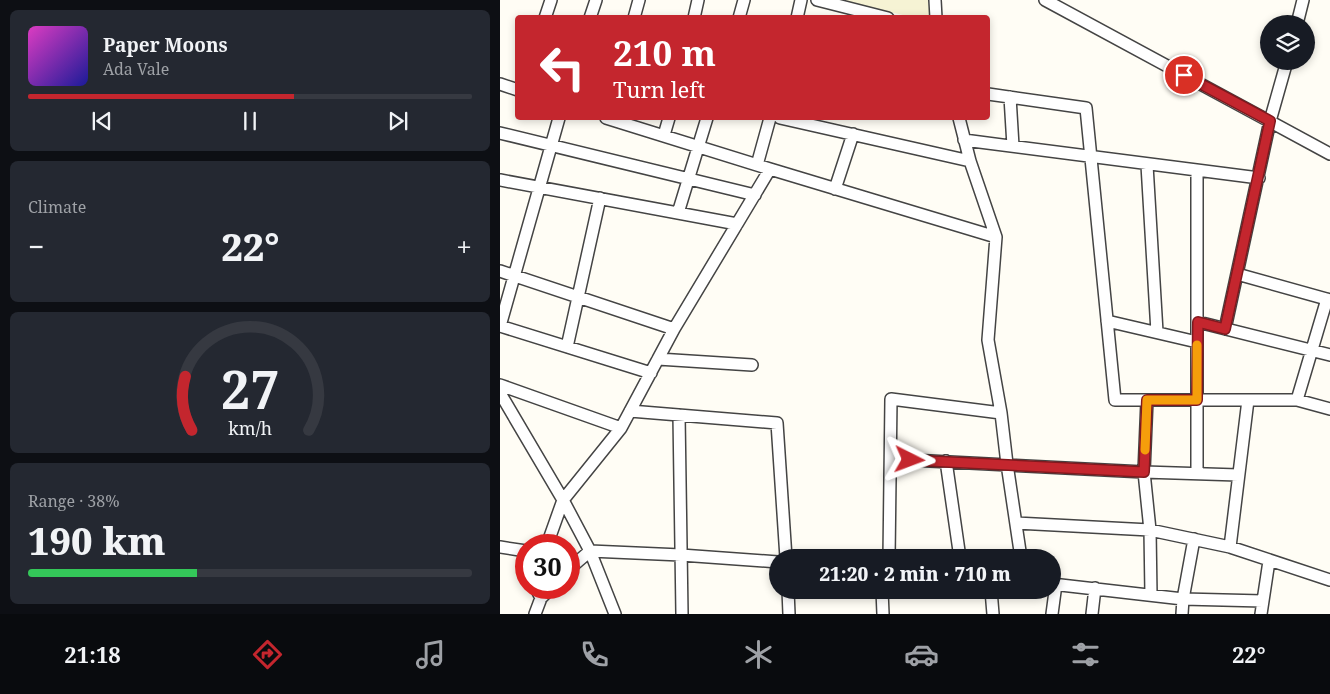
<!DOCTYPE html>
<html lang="en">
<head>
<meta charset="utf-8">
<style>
	:root { --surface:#171b24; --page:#242831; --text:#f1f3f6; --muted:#9ea1a6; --line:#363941; --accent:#c4262e }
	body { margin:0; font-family:"Noto Serif",serif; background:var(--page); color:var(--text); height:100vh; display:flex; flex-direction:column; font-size:19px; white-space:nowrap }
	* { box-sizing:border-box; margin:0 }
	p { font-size:16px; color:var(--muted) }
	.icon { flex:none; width:28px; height:28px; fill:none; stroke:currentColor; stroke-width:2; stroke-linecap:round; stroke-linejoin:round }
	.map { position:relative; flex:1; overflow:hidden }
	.side { display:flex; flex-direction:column; gap:10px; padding:10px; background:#0d0f14; width:500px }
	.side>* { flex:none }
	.banner { position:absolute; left:15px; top:15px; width:475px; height:105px; border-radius:5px; box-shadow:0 2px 8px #0003; background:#c4262e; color:#fff; overflow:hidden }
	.controls { position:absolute; left:760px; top:15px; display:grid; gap:10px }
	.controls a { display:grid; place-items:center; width:55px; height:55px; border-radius:50%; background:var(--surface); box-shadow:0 2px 8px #0003; font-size:25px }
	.speed { position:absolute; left:15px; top:534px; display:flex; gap:10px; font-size:25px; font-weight:700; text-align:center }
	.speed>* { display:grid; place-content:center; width:65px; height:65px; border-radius:50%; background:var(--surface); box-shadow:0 2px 8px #0003; line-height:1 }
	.speed .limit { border:8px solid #d22; background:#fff; color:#111 }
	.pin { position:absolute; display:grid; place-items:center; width:42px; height:42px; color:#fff; margin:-21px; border:2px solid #fff; border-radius:50%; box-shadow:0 1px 5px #0007 }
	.me { position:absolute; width:55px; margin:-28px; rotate:93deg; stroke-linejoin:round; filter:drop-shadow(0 0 4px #0008) }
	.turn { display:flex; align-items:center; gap:18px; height:105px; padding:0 15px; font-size:22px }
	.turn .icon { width:65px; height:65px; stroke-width:2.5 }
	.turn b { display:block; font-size:35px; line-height:42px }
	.big { font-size:38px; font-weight:800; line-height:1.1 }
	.side .tile { flex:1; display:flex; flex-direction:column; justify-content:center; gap:8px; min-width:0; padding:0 18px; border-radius:8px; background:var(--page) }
	.side .dial { align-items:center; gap:0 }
	.dial svg { height:130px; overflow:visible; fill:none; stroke:var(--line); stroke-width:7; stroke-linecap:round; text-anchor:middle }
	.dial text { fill:var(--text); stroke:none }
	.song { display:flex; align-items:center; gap:15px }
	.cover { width:60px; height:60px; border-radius:8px; background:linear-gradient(135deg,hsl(310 70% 55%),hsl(240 70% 35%)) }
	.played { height:5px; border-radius:2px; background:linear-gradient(90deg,var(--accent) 60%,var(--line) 60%) }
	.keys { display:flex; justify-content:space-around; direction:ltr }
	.heat { display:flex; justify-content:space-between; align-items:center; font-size:28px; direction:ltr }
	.charge { height:8px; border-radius:4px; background:linear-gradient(90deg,#34c759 38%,var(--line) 0) }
	.trip { position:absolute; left:269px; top:549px; width:292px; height:50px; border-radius:25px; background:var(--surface); box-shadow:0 2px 8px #0003; font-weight:800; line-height:50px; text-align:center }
	.tabs { display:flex; height:80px; justify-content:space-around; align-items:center; background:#090b0e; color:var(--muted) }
	.tabs .icon { width:35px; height:35px }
	.tabs .selected { color:var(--accent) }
	.tabs b { font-size:22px; color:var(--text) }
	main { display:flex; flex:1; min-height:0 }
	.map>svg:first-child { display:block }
</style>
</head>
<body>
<main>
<section class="side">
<div class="tile">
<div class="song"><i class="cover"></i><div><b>Paper Moons</b><p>Ada Vale</p></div></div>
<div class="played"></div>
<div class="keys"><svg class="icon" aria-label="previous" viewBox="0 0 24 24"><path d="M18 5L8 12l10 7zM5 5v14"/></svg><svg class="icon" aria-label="pause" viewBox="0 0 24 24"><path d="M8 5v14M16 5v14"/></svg><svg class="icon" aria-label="next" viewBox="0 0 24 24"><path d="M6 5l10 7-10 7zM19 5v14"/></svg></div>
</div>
<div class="tile"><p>Climate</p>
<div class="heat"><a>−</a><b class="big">22°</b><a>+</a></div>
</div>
<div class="tile dial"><svg viewBox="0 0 100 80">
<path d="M14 69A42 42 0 1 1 86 69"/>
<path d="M14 69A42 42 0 0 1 10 36" stroke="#c4262e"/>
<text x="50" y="56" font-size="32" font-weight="700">27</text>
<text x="50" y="72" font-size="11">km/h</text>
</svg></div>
<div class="tile"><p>Range · 38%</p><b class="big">190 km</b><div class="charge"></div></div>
</section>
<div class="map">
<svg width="830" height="614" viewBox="0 0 830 614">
	<rect width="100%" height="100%" fill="#fffdf5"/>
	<path fill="#f6f3d4" d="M335,0H428L430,17H412Z"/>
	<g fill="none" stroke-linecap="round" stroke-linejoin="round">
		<g stroke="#444" stroke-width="14">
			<path id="minor" d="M317,0L388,18
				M435,0L436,18
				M545,0L830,154
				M45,18L51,0
				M90,18L96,0
				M134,18L139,0
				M194,18L198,0
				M239,18L244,0
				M297,18L301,0
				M797,24L803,0
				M0,84L18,90
				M488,94L586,108L615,400H797L830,409
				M510,97L513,146
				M106,118L270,169L496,237
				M280,118L470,161
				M459,118L470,161L496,237L488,340L501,413L507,464L521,558
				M0,133L255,195
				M164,135L169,118
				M464,140L759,178
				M257,165L270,118
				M647,165L657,332
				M697,170V473
				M0,180L237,224
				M335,189L353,134
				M178,213L207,118
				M0,271L174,329
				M737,274L830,300
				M607,321L697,342
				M698,322L830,355
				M0,326L59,118
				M0,326L151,373
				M725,329L770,121L787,61
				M67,347L100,198
				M158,359L252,365
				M0,385L121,428
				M0,393L63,500L90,551L115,614
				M647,400L644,472L650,530L651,595
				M797,400L827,299
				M130,411L277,423L286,558
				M179,415L182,614
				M391,459L644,472L738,475
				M446,461L460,558
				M516,523L650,530L730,547L830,580
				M47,545L63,500L121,428L174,329L270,169
				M0,547L26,551
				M730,547L748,400
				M389,558L391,399L501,413
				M69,569L90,551L181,555L278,562
				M552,584L683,599L763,601
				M288,590L289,614
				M382,590L383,614
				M491,590L493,614
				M41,598L51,588
				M35,614L41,598L36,588
				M552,614L556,584
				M592,614L595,588
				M682,614L683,599L694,539
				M761,614L769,561"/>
		</g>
		<use href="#minor" stroke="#fff" stroke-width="11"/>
	</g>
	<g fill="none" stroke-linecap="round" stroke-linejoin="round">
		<g stroke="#7f191e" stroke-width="12">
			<path id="route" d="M410,460L644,472L647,400H697L698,322L725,329L770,121L684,75"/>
		</g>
		<use href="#route" stroke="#c4262e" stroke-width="9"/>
		<path stroke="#f59e0b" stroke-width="9" d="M645,450L647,400H697V345"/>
	</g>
</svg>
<div class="controls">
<a><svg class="icon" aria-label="layers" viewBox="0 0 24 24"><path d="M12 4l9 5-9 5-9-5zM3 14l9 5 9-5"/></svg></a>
</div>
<div class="speed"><div class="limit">30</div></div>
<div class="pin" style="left:684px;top:75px;background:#d93025"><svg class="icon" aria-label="arrive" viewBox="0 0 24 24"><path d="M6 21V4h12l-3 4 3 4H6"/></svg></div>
<svg class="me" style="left:410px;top:460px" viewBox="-20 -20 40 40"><path d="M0-17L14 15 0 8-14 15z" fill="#c4262e" stroke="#fff" stroke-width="4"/></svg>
<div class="trip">21:20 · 2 min · 710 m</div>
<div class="banner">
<div class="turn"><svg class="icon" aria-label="left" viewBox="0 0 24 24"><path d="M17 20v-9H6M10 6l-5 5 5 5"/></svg><div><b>210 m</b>Turn left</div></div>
</div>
</div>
</main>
<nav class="tabs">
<b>21:18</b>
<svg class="icon selected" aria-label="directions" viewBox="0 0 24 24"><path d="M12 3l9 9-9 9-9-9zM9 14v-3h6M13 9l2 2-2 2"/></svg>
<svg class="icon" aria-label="music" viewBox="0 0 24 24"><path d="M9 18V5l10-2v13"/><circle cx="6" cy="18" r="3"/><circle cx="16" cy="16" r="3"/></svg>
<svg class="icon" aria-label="phone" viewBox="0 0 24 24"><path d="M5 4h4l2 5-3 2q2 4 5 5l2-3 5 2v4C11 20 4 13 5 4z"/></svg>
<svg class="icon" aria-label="climate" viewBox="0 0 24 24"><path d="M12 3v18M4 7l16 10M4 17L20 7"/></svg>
<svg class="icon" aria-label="car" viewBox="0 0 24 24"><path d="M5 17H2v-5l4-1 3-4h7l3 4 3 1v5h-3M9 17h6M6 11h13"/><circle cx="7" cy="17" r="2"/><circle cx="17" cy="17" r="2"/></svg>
<svg class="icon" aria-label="filters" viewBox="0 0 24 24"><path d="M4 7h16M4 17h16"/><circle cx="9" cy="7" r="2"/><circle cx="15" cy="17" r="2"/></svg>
<b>22°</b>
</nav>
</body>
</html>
